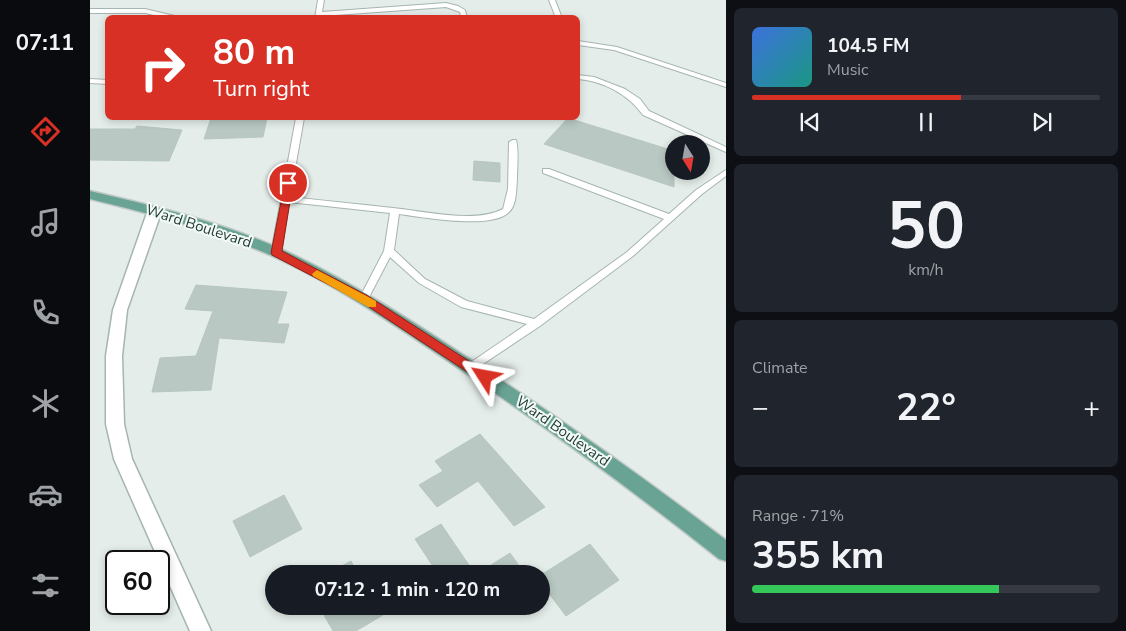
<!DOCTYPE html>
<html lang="en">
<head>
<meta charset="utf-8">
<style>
	:root { --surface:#171b24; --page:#20242c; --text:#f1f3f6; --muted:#9ea1a6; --line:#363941; --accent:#d93025 }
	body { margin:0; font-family:"Nunito Sans",sans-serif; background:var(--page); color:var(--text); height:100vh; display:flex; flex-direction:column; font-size:19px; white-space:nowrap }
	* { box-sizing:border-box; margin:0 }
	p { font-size:16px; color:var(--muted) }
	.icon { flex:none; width:28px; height:28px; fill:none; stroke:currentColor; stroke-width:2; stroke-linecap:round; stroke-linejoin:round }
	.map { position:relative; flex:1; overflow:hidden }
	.sheet { display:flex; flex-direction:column; gap:8px; padding:8px; background:#0d0f14; width:400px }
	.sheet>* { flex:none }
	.guide { position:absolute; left:15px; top:15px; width:475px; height:105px; border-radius:8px; box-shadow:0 2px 8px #0003; background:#d93025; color:#fff; overflow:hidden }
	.needle { width:32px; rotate:169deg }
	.controls { position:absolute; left:575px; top:135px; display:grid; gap:10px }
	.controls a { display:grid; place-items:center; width:45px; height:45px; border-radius:50%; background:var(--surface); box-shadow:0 2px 8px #0003; font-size:25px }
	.speed { position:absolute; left:15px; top:550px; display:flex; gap:10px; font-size:25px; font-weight:700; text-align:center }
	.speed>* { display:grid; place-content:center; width:65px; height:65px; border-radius:50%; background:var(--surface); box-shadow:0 2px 8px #0003; line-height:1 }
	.speed .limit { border:2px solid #111; border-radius:8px; background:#fff; color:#111 }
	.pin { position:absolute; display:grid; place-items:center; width:42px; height:42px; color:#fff; margin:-21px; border:2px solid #fff; border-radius:50%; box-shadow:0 1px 5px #0007 }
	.me { position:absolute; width:55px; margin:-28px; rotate:304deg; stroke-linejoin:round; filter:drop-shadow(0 0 4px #0008) }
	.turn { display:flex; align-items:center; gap:18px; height:105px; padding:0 25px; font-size:22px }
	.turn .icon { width:65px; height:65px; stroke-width:2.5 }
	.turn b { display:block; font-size:35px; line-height:42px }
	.big { font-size:38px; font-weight:700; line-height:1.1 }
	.sheet .widget { flex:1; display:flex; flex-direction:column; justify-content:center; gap:8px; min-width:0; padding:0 18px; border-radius:8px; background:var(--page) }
	.sheet .dial { align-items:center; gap:0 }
	.dial b { font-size:65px; line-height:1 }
	.song { display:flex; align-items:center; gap:15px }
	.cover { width:60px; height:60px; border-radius:8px; background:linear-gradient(135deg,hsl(220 70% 55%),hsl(170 70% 35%)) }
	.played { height:5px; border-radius:2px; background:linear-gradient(90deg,var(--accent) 60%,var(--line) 60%) }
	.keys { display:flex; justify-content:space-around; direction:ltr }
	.heat { display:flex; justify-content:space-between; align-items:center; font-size:28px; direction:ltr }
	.charge { height:8px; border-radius:4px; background:linear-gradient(90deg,#34c759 71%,var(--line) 0) }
	.trip { position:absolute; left:175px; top:565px; width:285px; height:50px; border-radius:25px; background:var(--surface); box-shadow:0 2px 8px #0003; font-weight:700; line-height:50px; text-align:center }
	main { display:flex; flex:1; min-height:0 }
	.dock { display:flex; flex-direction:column; width:90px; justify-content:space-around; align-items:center; background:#090b0e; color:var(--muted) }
	.dock .icon { width:35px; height:35px }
	.dock .on { color:var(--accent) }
	.dock b { font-size:22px; color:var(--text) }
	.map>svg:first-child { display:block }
</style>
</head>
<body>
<main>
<nav class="dock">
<b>07:11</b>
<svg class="icon on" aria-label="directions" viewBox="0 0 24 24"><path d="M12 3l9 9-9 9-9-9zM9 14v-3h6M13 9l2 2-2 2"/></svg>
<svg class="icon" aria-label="music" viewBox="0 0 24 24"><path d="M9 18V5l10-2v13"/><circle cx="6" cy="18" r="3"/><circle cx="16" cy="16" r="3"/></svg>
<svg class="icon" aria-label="phone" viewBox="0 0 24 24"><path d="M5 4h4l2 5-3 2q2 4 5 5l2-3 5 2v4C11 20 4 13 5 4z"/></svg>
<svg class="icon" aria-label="climate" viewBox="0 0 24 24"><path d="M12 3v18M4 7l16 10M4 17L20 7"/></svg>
<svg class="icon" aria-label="car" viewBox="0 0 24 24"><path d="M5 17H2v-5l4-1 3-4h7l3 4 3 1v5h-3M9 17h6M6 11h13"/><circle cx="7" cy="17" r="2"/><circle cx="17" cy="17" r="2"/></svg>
<svg class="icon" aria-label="filters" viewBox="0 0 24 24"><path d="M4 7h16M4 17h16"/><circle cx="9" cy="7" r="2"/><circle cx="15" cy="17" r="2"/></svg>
</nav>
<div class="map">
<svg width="636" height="631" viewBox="0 0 636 631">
	<rect width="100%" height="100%" fill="#e4ede9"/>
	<path fill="#b9c8c2" stroke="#b6c7c0" d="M121,118H177L173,137L114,139Z
		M478,118L584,151V187L454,144Z
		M47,126L92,130L79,161L0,160V129H45Z
		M384,161L410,163V182L383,180Z
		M106,285L197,292L187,324H199L194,343L129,338L121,390L62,392L70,358L106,356L123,311L95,309Z
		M390,434L455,507L424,526L388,481L347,507L329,485L353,471L345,461Z
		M194,495L212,529L160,557L143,521Z
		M351,524L385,574H348L325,539Z
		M500,544L529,580L476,616L451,583V575Z
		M420,553L435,574H387Z
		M261,561L268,574H237Z
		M229,606H288L293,615L266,631H243Z"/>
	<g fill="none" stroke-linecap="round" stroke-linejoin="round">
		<g stroke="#a6b5b0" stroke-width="2">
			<path id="lane" d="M228,0H234L232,12L356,3L368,6L375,10L377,18H371L370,12L356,7L232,16L231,18H225Z
				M459,0H465L472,18H466Z
				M0,9H55L93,18H78L55,13H0Z
				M488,41L527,47L636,83V87L524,50L488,45Z
				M488,75L504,77L535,89L550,99L559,111L636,147V152L553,115C538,94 513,81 488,79Z
				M0,79L18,80V84L0,83Z
				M206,118H214L200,197C235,201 269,204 303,208C334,211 385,224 413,209L418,189L419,142L423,140H426C429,151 427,167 427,179C426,189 427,205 419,212C402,230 332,217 309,214L304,250L335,279L377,301L444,319L537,252L574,219L453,173V169H459L579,214L606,190L636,170V176L612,194L543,256L450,326L381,372L377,371L376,368L377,365L437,324L371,307L329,283L300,257L277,301H271L269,299L294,251L300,213L199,202L191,253L189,255H183L181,253Z"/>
		</g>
		<g stroke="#a6b5b0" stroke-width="3">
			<path id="street" d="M65,206L72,210L37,310L32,356L34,424L42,459L121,631H100L24,459L16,424V356L23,310L58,210Z"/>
		</g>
		<g stroke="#c1c9c7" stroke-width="3">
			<path id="primary" d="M0,191C65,206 130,222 191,249C263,282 330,326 396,370C478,424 558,481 636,540V561L629,559C547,494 463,432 377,374C314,331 249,286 180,255C122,230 61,214 0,199Z"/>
		</g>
		<use href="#lane" fill="#fff" fill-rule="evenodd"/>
		<use href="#street" fill="#fff" fill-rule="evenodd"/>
		<use href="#primary" fill="#68a394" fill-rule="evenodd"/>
	</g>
	<path fill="#d93025" stroke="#8d1f18" d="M195,181L203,183L192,251L278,296L399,374L401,377L399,381H391L270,301L182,255L181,253Z"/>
	<path fill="#f59e0b" d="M227,270L286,301V307H278L223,276L222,274Z"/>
	<g text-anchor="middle" stroke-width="4" stroke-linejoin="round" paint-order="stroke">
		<g font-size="15" fill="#233f37" stroke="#f4faf7">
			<text transform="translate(109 226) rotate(18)" y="5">Ward Boulevard</text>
			<text transform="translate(473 431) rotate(35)" y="5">Ward Boulevard</text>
		</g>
	</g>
</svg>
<div class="controls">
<a><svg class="needle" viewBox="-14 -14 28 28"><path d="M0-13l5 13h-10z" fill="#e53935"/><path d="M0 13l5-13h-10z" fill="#9ea1a6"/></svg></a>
</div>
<div class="speed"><div class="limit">60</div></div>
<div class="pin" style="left:198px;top:183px;background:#d93025"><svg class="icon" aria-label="arrive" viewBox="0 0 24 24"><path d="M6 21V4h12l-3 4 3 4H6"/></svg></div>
<svg class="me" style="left:395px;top:377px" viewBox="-20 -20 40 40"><path d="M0-17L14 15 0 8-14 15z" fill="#d93025" stroke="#fff" stroke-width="4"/></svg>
<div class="trip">07:12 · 1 min · 120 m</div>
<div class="guide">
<div class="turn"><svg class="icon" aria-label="right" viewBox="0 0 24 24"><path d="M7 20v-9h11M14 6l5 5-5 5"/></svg><div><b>80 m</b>Turn right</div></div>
</div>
</div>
<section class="sheet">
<div class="widget">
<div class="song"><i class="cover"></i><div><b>104.5 FM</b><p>Music</p></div></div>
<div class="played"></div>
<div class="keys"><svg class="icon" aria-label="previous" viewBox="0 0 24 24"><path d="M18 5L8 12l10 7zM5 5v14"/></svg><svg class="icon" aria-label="pause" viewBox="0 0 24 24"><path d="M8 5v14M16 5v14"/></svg><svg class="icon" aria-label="next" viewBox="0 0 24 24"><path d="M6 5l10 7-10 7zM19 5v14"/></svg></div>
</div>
<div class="widget dial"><b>50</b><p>km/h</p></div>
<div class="widget"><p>Climate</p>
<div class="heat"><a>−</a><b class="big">22°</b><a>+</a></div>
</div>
<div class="widget"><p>Range · 71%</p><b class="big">355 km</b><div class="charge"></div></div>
</section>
</main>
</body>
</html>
